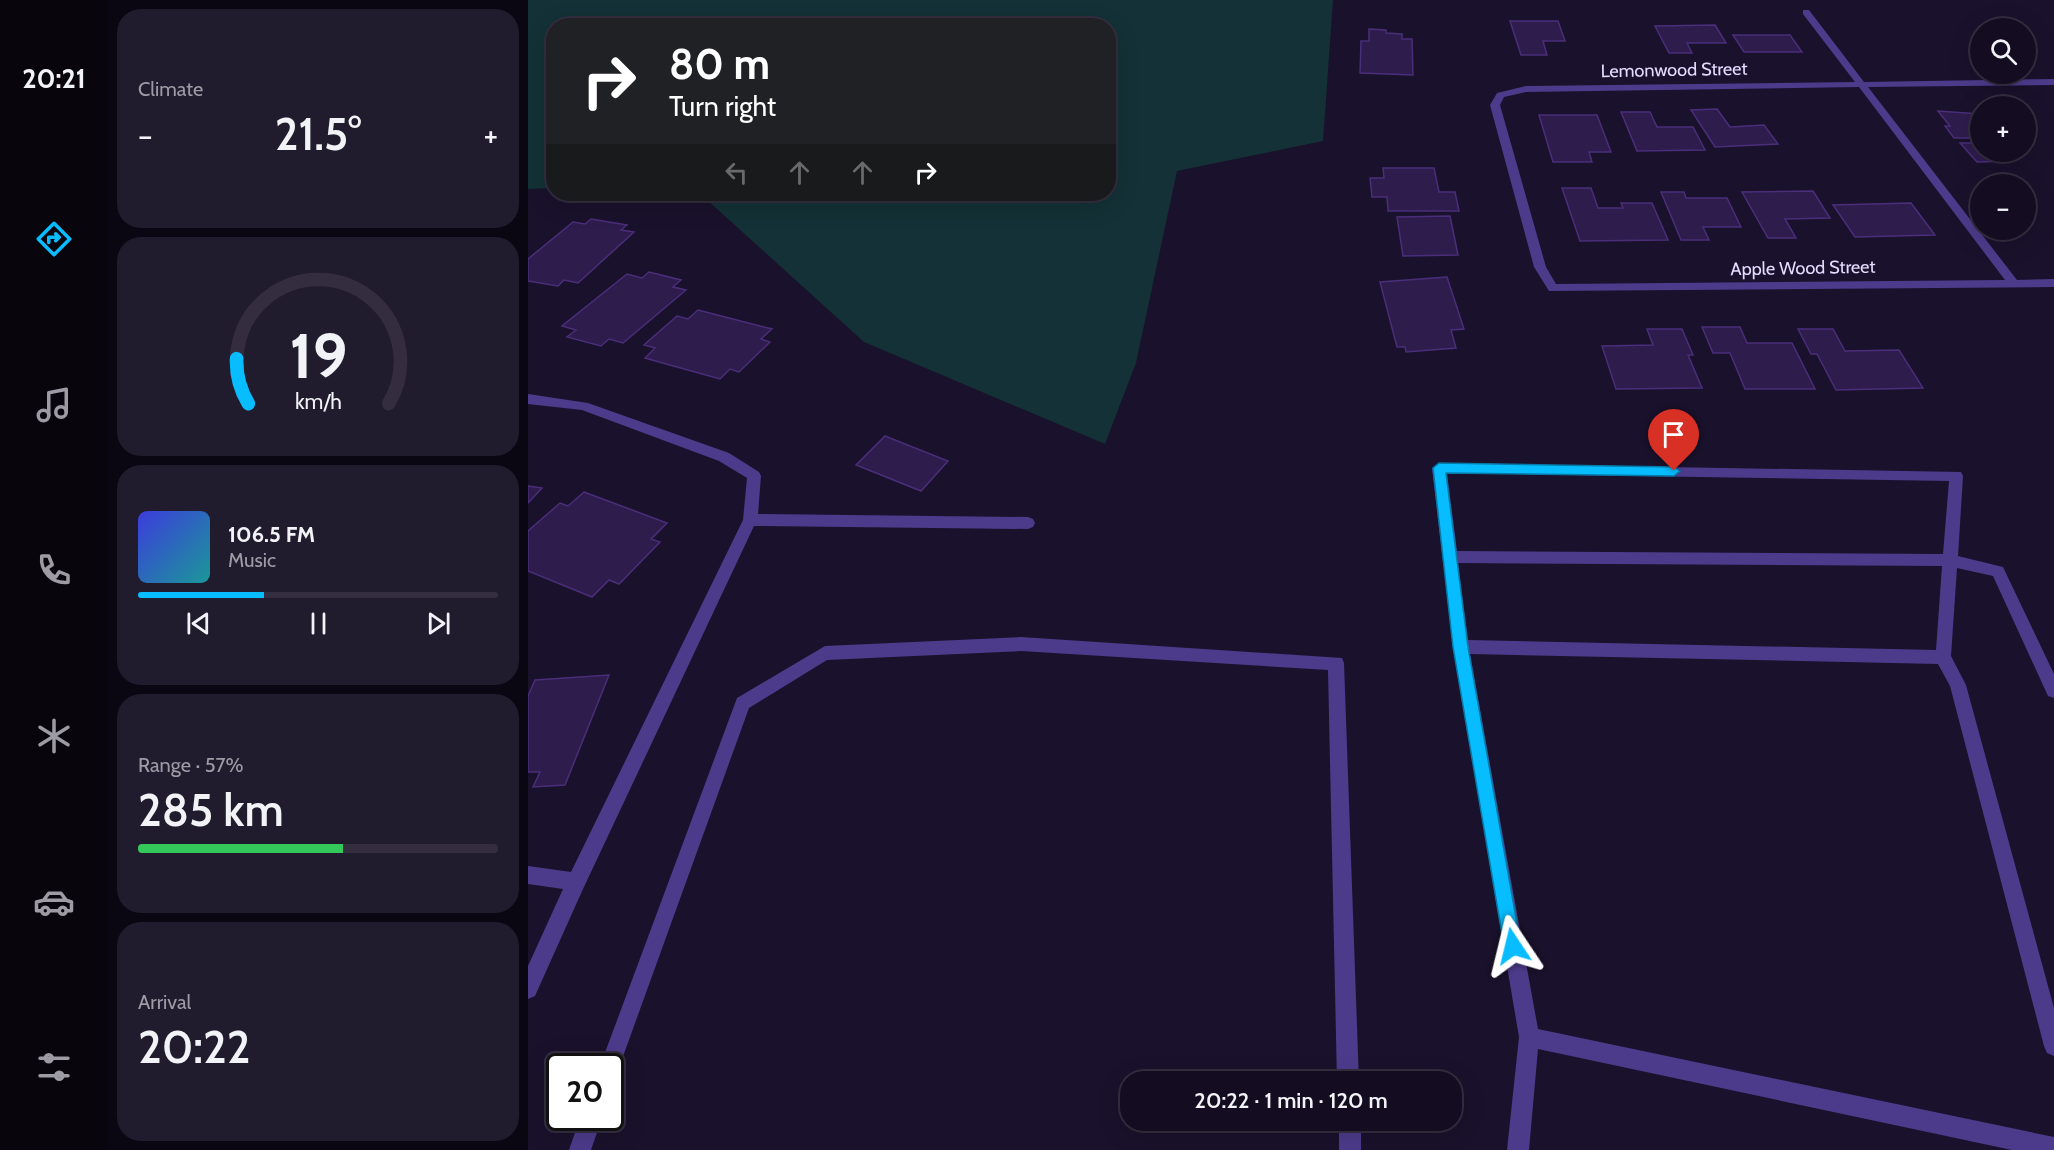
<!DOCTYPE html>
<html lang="en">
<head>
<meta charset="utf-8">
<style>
	:root { --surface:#140d21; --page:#211b2e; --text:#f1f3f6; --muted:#9d9ca5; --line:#332d3f; --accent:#07bcff }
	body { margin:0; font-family:Cabin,sans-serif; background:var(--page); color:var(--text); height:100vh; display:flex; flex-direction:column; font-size:22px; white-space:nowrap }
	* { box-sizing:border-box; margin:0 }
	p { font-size:20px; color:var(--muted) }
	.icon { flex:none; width:33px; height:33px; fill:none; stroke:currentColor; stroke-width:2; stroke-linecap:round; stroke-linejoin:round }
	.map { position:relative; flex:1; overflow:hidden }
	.panel { display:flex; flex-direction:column; gap:9px; padding:9px; background:#0b0712; width:420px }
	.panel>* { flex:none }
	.guide { position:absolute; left:18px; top:18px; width:570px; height:183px; border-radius:24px; box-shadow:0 6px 24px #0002,0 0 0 2px var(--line); background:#202124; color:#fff; overflow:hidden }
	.fabs { position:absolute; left:1442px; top:18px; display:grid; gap:12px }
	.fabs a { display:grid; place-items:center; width:66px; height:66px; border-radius:50%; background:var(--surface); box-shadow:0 6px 24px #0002,0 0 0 2px var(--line); font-size:30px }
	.speed { position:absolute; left:18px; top:1053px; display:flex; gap:12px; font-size:30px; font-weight:700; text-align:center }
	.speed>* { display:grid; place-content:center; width:78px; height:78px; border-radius:50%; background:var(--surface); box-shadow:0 6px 24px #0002,0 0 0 2px var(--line); line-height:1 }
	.speed .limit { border:3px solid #111; border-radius:9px; background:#fff; color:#111 }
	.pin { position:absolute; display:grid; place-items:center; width:51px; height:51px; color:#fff; margin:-62px -26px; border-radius:50% 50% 50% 0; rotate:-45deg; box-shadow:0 0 6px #0007 }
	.pin .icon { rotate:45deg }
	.me { position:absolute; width:66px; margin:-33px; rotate:350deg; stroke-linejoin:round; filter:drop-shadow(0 0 4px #0008) }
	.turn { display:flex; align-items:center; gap:21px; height:126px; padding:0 24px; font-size:27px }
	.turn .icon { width:78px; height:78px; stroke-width:2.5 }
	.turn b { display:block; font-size:42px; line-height:51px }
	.lanes { display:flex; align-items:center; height:57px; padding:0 24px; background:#0003; justify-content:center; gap:30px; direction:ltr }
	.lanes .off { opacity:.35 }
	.big { font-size:45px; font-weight:600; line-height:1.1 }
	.panel .widget { flex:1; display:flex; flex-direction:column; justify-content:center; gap:9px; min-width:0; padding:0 21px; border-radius:24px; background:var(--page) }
	.panel .dial { align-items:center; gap:0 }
	.dial svg { height:156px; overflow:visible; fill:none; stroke:var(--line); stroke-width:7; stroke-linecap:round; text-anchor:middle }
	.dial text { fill:var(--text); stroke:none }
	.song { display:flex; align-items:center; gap:18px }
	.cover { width:72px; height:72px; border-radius:9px; background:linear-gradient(135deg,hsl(240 70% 55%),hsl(180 70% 35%)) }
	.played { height:6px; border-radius:3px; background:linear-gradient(90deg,var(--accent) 35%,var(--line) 35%) }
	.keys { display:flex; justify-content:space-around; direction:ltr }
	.heat { display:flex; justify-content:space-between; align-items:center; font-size:33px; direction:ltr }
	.charge { height:9px; border-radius:4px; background:linear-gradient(90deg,#34c759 57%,var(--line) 0) }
	.trip { position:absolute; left:592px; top:1071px; width:342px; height:60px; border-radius:24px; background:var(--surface); box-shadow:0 6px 24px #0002,0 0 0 2px var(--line); font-weight:600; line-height:60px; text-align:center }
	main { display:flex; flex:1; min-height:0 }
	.tabs { display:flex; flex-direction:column; width:108px; justify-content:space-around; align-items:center; background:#08050d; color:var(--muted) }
	.tabs .icon { width:42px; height:42px }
	.tabs .active { color:var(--accent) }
	.tabs b { font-size:27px; color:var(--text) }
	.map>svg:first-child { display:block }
</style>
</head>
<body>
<main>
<nav class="tabs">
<b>20:21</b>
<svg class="icon active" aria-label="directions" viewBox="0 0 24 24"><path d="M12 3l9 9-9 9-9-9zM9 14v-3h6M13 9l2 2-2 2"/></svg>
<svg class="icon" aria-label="music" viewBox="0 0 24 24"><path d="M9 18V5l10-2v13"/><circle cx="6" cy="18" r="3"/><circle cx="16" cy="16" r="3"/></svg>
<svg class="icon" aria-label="phone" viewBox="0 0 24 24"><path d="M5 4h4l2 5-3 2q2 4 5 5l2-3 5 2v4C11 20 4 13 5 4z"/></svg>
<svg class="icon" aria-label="climate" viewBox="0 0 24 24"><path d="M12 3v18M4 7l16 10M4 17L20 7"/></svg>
<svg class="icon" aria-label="car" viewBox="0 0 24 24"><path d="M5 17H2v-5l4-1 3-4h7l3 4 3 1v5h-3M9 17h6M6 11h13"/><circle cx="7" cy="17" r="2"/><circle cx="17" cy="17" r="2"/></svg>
<svg class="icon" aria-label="filters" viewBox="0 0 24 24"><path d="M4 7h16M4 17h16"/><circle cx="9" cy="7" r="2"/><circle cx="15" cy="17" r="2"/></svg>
</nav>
<section class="panel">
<div class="widget"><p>Climate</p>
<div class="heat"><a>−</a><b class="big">21.5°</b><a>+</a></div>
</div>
<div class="widget dial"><svg viewBox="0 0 100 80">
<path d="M14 69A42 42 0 1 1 86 69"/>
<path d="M14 69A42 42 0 0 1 8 46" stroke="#07bcff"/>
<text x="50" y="56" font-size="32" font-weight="700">19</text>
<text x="50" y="72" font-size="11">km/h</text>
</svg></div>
<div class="widget">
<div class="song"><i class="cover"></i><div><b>106.5 FM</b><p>Music</p></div></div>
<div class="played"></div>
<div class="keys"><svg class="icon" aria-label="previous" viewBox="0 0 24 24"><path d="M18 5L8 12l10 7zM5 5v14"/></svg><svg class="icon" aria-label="pause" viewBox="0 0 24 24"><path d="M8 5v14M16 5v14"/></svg><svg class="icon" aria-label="next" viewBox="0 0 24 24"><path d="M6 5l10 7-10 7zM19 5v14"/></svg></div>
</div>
<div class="widget"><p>Range · 57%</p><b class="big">285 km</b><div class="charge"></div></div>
<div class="widget"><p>Arrival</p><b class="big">20:22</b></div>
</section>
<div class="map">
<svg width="1526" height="1150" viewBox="0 0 1526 1150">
	<rect width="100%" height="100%" fill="#1a112c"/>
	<path fill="#133136" d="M0,0H805L795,141L649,171L608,363L577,444L336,342L178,199L135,194H580V26H26L25,188L0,189Z"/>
	<path fill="#2e1c4d" stroke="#4a2e79" stroke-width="1.5" d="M982,21H1030L1037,41H1015L1019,55H993Z
		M1187,25L1198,43H1159L1164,53H1141L1127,26Z
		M841,29L858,30V33L874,34V39H884L885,75L832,73L833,41H841Z
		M1205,35H1262L1274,52H1216Z
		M1189,109L1202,127L1236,125L1250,144L1187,147L1163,110Z
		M1410,111L1452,114V138H1426L1417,126H1422Z
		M1093,112H1122L1129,127H1165L1177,150L1109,151Z
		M1011,115H1069L1083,152H1061L1064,162H1025Z
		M1432,143H1452V152H1473L1482,161L1449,162Z
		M855,168H906L911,192H927L931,211H860L859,197H844L842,178H856Z
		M1034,188H1063L1070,208H1095L1093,203H1124L1140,240L1052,241Z
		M1285,191L1302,218L1257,219L1268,238H1240L1214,192Z
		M1133,192H1156L1158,198H1199L1213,227H1175L1181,240H1153Z
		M1383,203L1407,235L1327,237L1305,205Z
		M922,216L930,255L875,256L869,217Z
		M63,219L99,225L93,230L106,232L50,283L36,280L30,286L0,281V259L45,222L57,224Z
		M121,272L153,280L145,287L158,290L95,343L81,339L73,346L39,337L48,330L34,326L99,274L114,278Z
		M919,277L936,329L923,330L928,348L878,352L877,347H869L852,282Z
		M170,310L244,329L233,339L242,342L211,372L202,369L192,379L117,358L127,348L116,345L149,316L160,319Z
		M1174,327H1212L1219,343H1264L1287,389H1217L1202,353H1185Z
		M1119,329H1154L1165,355H1160L1174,388L1088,389L1074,346L1125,345Z
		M1270,329H1305L1317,351L1371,350L1395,388L1308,390L1289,354H1283Z
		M357,436L420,461L393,491L328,465Z
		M0,486L14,488L0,503Z
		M56,492L139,523L123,539L132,542L91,584L81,580L64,597L0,571V531L32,503L40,506Z
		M81,675L37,785L5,787L12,772H0V696L7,680Z"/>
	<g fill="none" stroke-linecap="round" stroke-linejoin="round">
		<path fill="#4c3b8b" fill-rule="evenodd" d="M1275,10H1281L1336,82L1526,79V85L1340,87L1489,280L1526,279V287L1021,291L1006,267L962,105L969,93L998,86L1327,82L1275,14ZM1331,87L1477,280L1028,284L1018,267L972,105L976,97L998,92Z
			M0,394L60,403L201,453L231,472L233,476L230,514L500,517L505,519L507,523L505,527L500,529L226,526L55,889L7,996L0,999V966L35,889L0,884V866L43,872L215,520L219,478L191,461L54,410L0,404Z
			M911,463L1433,472L1435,476L1430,556L1475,567L1526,674V698L1520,696L1465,576L1429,568L1423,656L1438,685L1526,1008V1056L1519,1053L1516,1046L1422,686L1410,664L942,654L1010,1029L1526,1137V1150H1484L1010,1049L1001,1150H979L991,1037L925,647L904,468ZM919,473L1421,481L1415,554L929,551ZM930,563L1414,566L1408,650L940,640Z
			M493,637L814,658L816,663L831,1082H809L800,670L493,651L299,660L221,708L89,1073L82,1076V1066H72L209,698L297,646Z
			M52,1118H74L63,1150H41Z
			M811,1120H833V1150H811Z"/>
	</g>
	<path fill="#07bcff" stroke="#057aa6" stroke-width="1.5" d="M911,463L1146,467L1152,471L1146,476L918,473L940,647L993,946L991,952L985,954L978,952L976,946L925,647L905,468Z"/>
	<g text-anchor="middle" stroke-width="5" stroke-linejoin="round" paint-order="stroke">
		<g font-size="18" fill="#e5dbff" stroke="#1a112c">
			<text transform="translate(1146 70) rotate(-1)" y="6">Lemonwood Street</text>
			<text transform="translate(1275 268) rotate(-1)" y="6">Apple Wood Street</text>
		</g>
	</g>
</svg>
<div class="fabs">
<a><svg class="icon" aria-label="search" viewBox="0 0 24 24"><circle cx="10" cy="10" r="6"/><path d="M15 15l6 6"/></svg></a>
<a>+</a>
<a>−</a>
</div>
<div class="speed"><div class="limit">20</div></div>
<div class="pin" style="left:1146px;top:471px;background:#d93025"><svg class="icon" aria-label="arrive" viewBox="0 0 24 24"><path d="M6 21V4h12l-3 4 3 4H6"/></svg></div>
<svg class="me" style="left:985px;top:946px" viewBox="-20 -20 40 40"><path d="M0-17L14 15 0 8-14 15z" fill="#07bcff" stroke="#fff" stroke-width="4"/></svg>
<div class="trip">20:22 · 1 min · 120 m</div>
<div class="guide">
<div class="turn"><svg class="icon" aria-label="right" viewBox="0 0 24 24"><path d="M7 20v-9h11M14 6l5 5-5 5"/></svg><div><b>80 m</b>Turn right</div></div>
<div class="lanes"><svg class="icon off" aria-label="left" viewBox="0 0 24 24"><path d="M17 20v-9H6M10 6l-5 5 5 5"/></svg><svg class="icon off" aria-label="ahead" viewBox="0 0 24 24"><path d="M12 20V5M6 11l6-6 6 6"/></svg><svg class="icon off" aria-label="ahead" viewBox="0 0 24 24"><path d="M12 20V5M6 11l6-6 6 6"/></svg><svg class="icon" aria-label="right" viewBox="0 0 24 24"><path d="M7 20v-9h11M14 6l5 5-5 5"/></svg></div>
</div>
</div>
</main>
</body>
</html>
